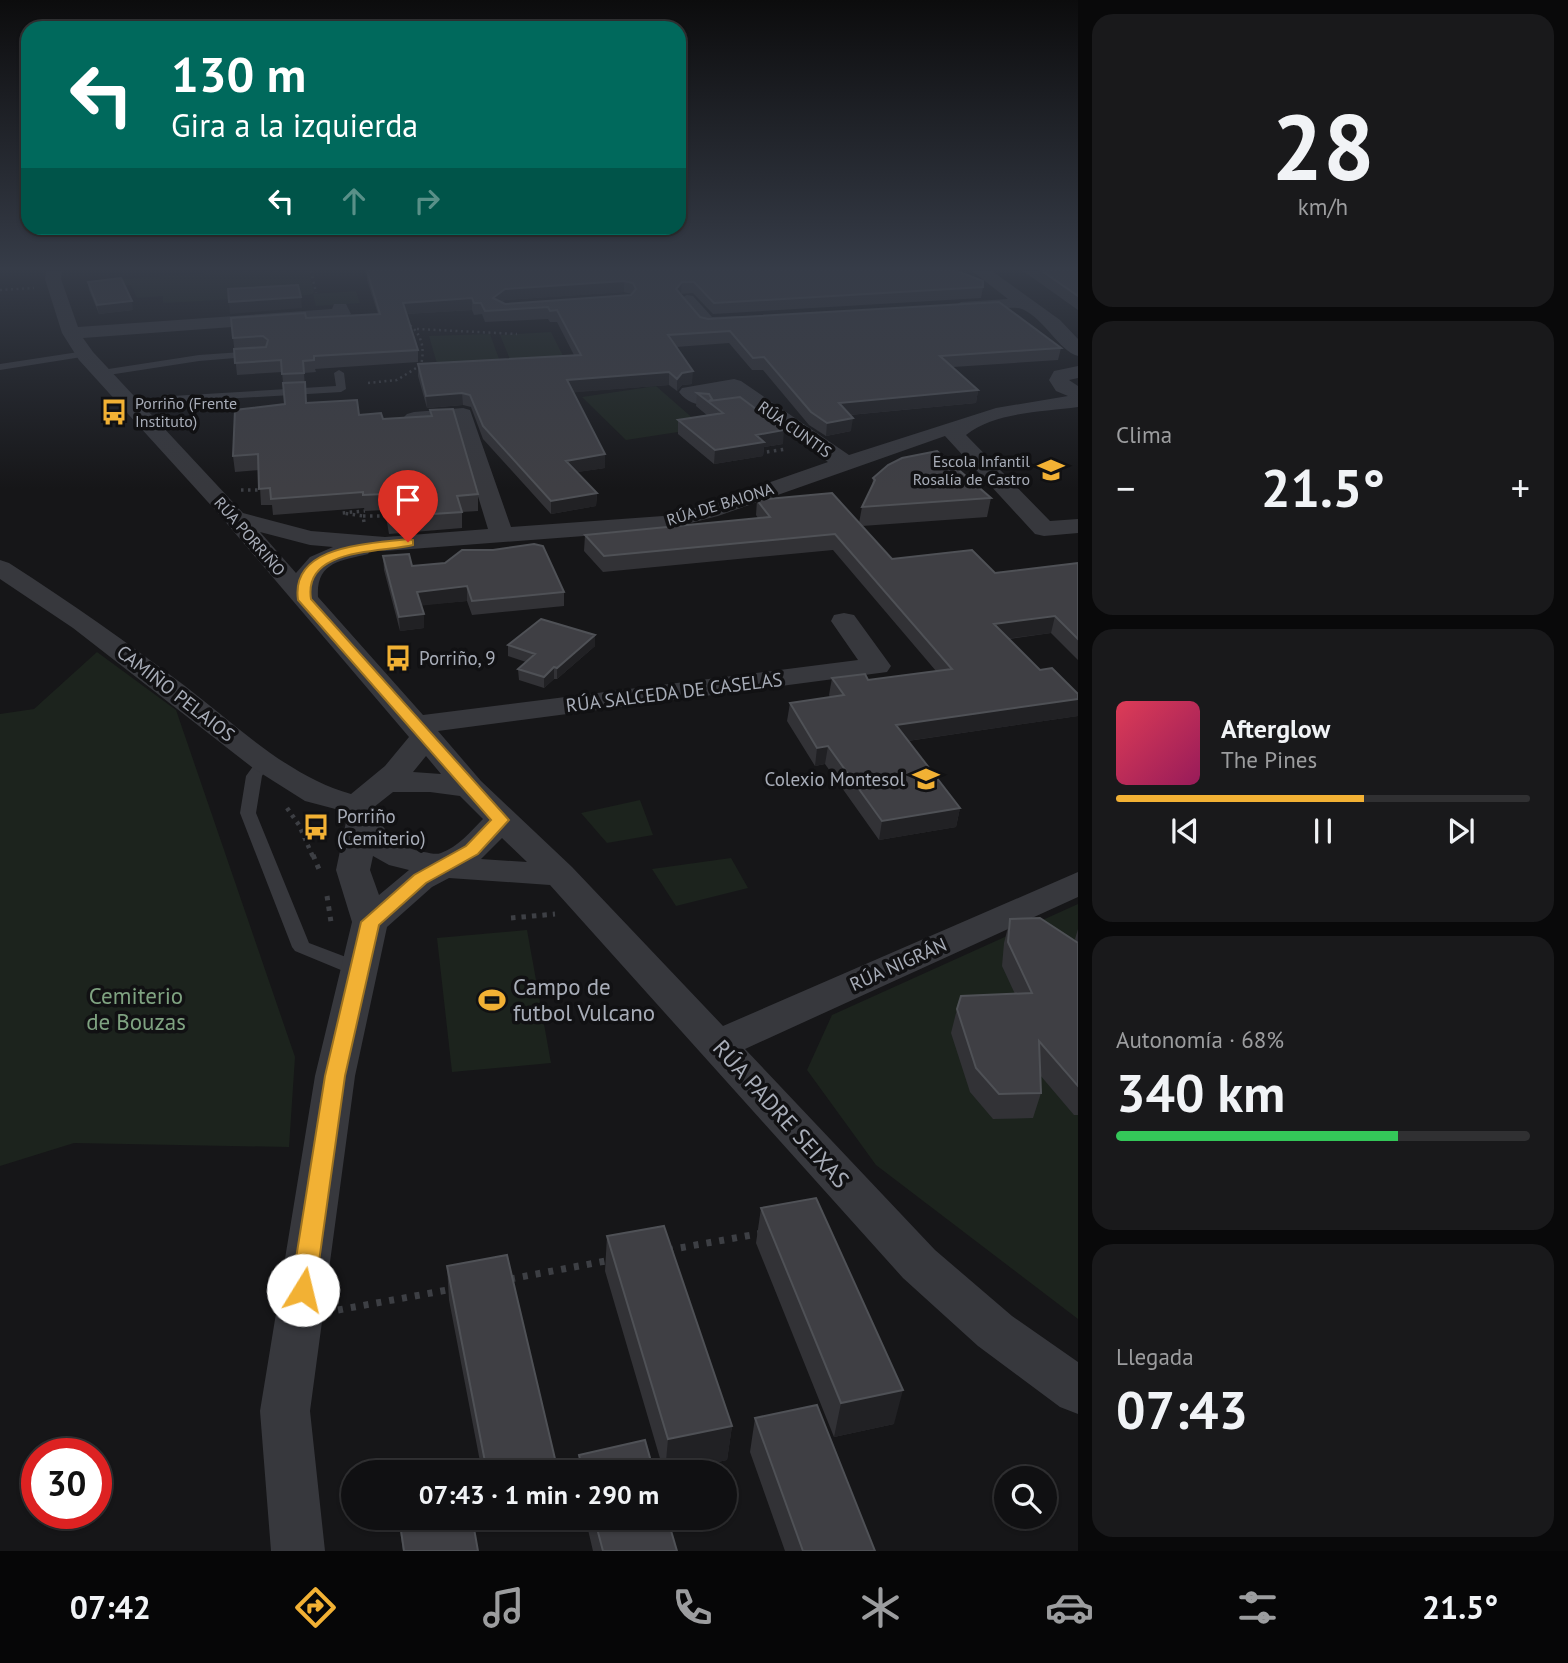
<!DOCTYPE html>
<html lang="es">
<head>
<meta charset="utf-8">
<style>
	:root { --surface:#101012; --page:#19191b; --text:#f1f3f6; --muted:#9c9d9f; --line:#303032; --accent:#f2b134 }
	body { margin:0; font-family:"PT Sans",sans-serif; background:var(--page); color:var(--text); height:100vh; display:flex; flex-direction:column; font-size:26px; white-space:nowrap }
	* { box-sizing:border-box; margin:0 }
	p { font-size:23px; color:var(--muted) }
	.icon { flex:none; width:38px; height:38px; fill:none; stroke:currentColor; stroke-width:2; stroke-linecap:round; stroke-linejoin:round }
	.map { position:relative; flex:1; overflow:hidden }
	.sheet { display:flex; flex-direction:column; gap:14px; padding:14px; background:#09090a; width:490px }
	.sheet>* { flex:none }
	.top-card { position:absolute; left:21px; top:21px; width:665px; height:214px; border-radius:21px; box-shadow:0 2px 5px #0004,0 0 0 2px var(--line); background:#00695c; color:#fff; overflow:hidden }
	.tools { position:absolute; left:994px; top:1466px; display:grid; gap:14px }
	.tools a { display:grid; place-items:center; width:63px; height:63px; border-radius:50%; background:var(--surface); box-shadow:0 2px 5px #0004,0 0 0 2px var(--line); font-size:35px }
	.speed { position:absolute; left:21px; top:1438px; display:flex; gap:14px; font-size:35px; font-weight:700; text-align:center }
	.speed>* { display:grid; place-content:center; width:91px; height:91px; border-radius:50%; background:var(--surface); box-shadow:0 2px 5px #0004,0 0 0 2px var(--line); line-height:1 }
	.speed .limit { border:10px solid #d22; background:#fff; color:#111 }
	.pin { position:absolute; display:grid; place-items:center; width:60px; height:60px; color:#fff; margin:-72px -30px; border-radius:50% 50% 50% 0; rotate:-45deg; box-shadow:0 0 7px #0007 }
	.pin .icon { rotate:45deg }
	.me { position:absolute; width:77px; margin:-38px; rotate:9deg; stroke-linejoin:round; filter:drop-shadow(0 0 5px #0008) }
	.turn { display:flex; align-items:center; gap:24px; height:147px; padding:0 35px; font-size:32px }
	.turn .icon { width:91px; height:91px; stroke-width:2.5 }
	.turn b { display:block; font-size:49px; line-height:60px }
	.lanes { display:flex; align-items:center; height:66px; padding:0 35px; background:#0003; justify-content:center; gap:35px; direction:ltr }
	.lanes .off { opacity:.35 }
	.big { font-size:52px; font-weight:700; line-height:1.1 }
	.sheet .tile { flex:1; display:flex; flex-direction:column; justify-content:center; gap:10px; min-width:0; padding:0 24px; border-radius:21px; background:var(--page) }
	.sheet .dial { align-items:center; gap:0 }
	.dial b { font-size:91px; line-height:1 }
	.song { display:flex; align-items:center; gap:21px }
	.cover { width:84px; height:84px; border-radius:10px; background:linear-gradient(135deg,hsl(350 70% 55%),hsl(330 70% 35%)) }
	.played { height:7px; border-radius:4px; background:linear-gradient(90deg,var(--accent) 60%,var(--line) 60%) }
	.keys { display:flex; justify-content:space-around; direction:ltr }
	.heat { display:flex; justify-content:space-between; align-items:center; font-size:38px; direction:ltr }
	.charge { height:10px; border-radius:5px; background:linear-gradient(90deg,#34c759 68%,var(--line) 0) }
	.trip { position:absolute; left:341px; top:1460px; width:396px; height:70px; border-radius:35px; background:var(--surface); box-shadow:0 2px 5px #0004,0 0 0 2px var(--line); font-weight:700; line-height:70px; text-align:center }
	.tabs { display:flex; height:112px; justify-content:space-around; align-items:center; background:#060607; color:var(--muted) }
	.tabs .icon { width:49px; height:49px }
	.tabs .active { color:var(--accent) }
	.tabs b { font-size:32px; color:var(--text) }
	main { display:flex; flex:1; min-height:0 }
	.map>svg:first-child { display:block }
</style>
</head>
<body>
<main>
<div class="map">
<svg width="1078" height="1551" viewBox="0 0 1078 1551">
	<rect width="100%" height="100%" fill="#161618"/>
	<path fill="#1c231d" d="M240,271H309L314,293L309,295L163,303V296L137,298L131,285L90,288L91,281Z
		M356,291L360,303L316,306L313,294Z
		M551,332L568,366L514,369L500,335Z
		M490,334L503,370L440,374L429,336Z
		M656,386L704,428L626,440L582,397Z
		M97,652L176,710L295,1057L289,1147L74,1143L0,1166V714L34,709Z
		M640,800L653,835L607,843L581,813Z
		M731,858L748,888L676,906L652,869Z
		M1078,904V1319L876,1165L807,1070L832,1015Z
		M527,930L551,1063L452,1072L437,938Z"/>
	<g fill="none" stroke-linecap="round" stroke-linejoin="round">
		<path stroke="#3d3f44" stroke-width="2.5" stroke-dasharray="2 3.5" stroke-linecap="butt" d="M311,271L316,293
			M0,290L34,288
			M417,329L517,334
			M368,383L397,380L421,365C425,348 422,332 406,323"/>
		<path stroke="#3d3f44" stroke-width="3.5" stroke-dasharray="2.5 4.5" stroke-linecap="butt" d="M760,453L786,449
			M241,490H263
			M363,516H380
			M364,522L363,516L342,513L365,511"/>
		<path stroke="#3d3f44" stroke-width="4.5" stroke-dasharray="3.5 5" stroke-linecap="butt" d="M287,808L299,825L313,857"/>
		<path stroke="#3d3f44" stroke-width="5" stroke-dasharray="4.5 6" stroke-linecap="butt" d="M313,855L321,874
			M327,896L331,922
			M511,918L555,914"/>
		<path stroke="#3d3f44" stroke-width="7" stroke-dasharray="5 8" stroke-linecap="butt" d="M668,1250L763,1233
			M510,1279L611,1260
			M338,1310L453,1289"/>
		<path fill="#37383d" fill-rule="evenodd" d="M85,351L90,354L88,356L0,370V364Z
			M256,351L259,352V356L199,361L102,376L97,373L102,370L199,355Z
			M339,370L344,373L346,389L341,392L172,402L132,408L127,405L132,402L172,396L336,386L334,373Z
			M264,756L272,761L262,776L256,813L309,943L367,965L369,970L367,975H353L295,951L292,947L240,813L246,776L259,758Z"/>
		<path fill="#37383d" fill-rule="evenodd" d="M46,271H62L61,279L78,327L332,309L334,304H346L351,314L342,319L83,338L93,352L243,513L311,531L385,537L488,529L455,421L407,422L403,418L407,414L414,412L463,408L470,410L511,527L663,516L702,506L828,462L740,400C718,403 695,413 679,392L682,388L734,379L741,381L849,455L996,408L1068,396L1056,391L1049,380L1054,371L1078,366V378L1069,380L1078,386V407C1042,412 995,412 966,435L1050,521L1078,519V533L1044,536L1035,534L945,436L718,516L663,530L385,551L371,550L368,554C340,561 316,562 318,597L423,715L858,660L831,621L834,615L844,613L854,615L891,666L887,672L438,731L481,781L572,867L723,1026L1078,872V897L745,1049L935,1250L1012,1316L1078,1362V1414L1060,1407L978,1346L903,1278L550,885L449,878L432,887L387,927L355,1076L310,1411L325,1551H271L260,1411L315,1076L352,922L336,870L346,822L343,811L305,801L253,768L73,628L0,579V560L9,563C70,602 128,643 185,686C236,725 289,777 351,794L385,766L409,737L217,512L79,360L62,333L45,279ZM260,532L310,545L333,547L310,557L296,573ZM426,756L441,774L413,772ZM393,792H430L460,796L483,819C470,832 458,847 441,853C436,855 430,853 424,852C399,848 381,831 374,807ZM502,838L527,862L481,859ZM373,856L389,865L409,870L379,895L370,870Z
			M972,271H992L1060,320L1078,339V356C1059,351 1044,318 1022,309C1007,304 973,315 955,311L952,307L961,302L1008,299Z
			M687,295L693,296L712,317L742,316L751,321L742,326L701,327L678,300Z"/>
	</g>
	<path fill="#323236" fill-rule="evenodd" d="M367,271L983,287L981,298L713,314L693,293L680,294L700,317L708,319L1061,348L1058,360L953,367L978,390L976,403L850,415L851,431L826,436L809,425L763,370H752L729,343L676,347L692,384L682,385L677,391L669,385L573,392L605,468L577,472L597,493L596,506L551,514L483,439L471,407L463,405L427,408L418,376V364L574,355L557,322H550L548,319L485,322L482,314L474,315L472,310L406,314L418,350V362L315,369L316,372L304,373L306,403L359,415L383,419L431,416L430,410L478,494V511L462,512V528L389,534L385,510L365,511L364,508L273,515L272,505H261L259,470L235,472L233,456L285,404L282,372L237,375L231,318H306L378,314L367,280ZM624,292L631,294V295L505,304L502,302L505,300Z
		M1023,271H1078V310Z
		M88,282L133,310L99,314L89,290Z
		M697,393L712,401L783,444L764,447L763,456L714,464L678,434V420L708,416L696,406Z
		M873,478L991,498L987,517L862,526L892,559L995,573L1078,563V660L1051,633L1009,639L1078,716L908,741L960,808L956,827L879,840L825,764L815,766L787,721L790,703L830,697L829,695L832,678L868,680L936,671L833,550L603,572L584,551L585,535L758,518L756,515L757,500L859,523L862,507L872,488Z
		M383,556L412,566L564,592V606L472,615L467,601L421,605L424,614V628L400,631L384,570Z
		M595,635V646L557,679H554L544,688L519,680L518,669L526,662L508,656V645Z
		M1010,919L1076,942L1075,939L1078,929V1115H1074L1040,1075L1041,1093L1033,1118L993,1119L970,1092L951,1033L957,1009L1015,994L1002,966L1004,943Z
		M761,1208L894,1424L834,1437L756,1243Z
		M607,1236L732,1426L727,1460L671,1472H664L605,1271Z
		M447,1266L556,1463V1472H482L449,1300Z
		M755,1418L875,1551H785L750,1452Z
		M579,1455L654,1472H578Z
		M398,1517H472L478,1551H403Z
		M585,1517H667L677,1551H593Z"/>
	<path fill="#212124" d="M624,281V292L505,300L494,309L493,298L505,289Z
		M682,282L681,293L675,300L676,289Z
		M301,297L302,308L230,314L229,302Z
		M472,298V310L404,314L403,303Z
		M132,301L133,310L99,314L97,305Z
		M693,371L692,384L682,385L677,391V379L682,373Z
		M669,372V385L567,393V380Z
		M978,390L976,403L838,416L839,403Z
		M462,393L463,405L427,408L426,396Z
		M853,418L851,431L826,436L827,423Z
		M784,430L783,444L764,447L763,456L714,464L715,450L756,435Z
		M605,454V468L565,474L566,461Z
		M597,493L596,506L551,514V501Z
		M467,586V601L418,606L417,592Z
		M424,614V628L400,631L399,617Z
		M1055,616L1051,633L990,641L994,624Z
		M595,635V646L557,679V668Z
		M554,667V679L544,688V677Z
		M1078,699V716L893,743L896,725Z
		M828,746L825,764L815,766L817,748Z
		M960,808L956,827L879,840L882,821Z
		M903,1390L894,1424L834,1437L841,1403Z
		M732,1426L727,1460L671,1472H665L668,1439Z
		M556,1463V1472H512Z"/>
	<path fill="#3f3f44" stroke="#4f5156" stroke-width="2" fill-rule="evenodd" d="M367,271H957L983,281V287L714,303L694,282H682L676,289L700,317L708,319L999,302L1061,348L940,356L978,390L839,403L853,418L827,423L811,412L764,357L753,358L730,331L668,335L693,371L682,373L677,379L669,372L567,380L605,454L566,461L597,493L551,501L483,426L470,395L462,393L426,396L418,364L581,355L557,310L550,311L548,307L485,311L481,303H474L472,298L403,303L418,350L314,356V360L303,361L304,373L282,374L281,360L235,363L234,349L266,347L268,340L263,336L233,338L231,318L305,313L306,318L380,314ZM624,281L633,283L636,289L631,295L505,304L493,298L505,289Z
		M1042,271H1078V296Z
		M121,278L132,301L97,305L88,282Z
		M298,285L301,297L229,302L228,289Z
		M305,382L306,403L357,400L359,415L381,413L383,419L432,416L430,410L453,409L478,494L457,496L462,512L388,517L384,494L363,495V492L271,499L270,488L259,489L258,454L233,456L235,410L285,404L283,383Z
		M697,393L709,394L712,399L709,401L740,397L784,430L756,435L764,442L715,450L678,420L723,413Z
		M937,451L991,498L862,507L875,480L873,478L888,465L902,458Z
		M832,493L892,559L972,550L995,573L1078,563V639L1055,616L994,624L1040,670L1052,668L1078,694V699L896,725L960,808L882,821L828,746L817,748L790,703L844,695L832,678L865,674L868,680L952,669L835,534L604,556L585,535L770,517L757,500Z
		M534,544L543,546L564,592L472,601L467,586L417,592L424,614L399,617L383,556L409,554L412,566L445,563L462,550H493Z
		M541,619L595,635L557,668L554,667L544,677L518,669L535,654L508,645Z
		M1040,918L1078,943V1086L1039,1041L1041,1093L999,1094L976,1068L957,1009L961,996L1032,993L1008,942L1010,919Z
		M816,1198L903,1390L841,1403L761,1208Z
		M664,1226L732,1426L668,1439L607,1236Z
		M507,1255L556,1463L512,1472H487L447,1266Z
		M817,1405L875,1551H803L755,1418Z
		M645,1440L654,1472H583L579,1455Z
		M399,1517H472L478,1551H404Z
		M594,1517H667L677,1551H603Z"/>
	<linearGradient id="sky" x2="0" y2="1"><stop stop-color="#0c0c0d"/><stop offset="0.55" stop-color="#363c48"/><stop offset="1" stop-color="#363c48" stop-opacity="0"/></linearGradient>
	<rect width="1078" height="489" fill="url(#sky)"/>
	<path fill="#f2b134" stroke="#9d7322" stroke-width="2" d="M408,539L413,540V545C379,553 303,548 311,599L509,820L478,854L426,883L379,925L345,1076L315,1290L311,1298L303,1301L295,1298L291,1290L325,1076L361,922L414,875L466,846L491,820L298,600C290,544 371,544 408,539Z"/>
	<defs>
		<g id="bus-bare" transform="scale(2.1)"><path d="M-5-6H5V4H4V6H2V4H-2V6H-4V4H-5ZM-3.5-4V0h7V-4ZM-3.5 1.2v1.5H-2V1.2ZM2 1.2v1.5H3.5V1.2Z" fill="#f2b134" stroke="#111113" stroke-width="2.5" paint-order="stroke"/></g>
		<g id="school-bare" transform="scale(2.1)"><path d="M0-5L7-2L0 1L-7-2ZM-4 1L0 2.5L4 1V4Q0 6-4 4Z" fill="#f2b134" stroke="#111113" stroke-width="2.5" paint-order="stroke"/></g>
		<g id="stadium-bare" transform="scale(2.1)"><path d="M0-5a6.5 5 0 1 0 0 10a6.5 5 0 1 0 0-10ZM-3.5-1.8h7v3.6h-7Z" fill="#f2b134" stroke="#111113" stroke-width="2.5" paint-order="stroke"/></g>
	</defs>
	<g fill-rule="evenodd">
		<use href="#bus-bare" x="114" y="412"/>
		<use href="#school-bare" x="1051" y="470"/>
		<use href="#bus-bare" x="398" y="658"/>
		<use href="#school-bare" x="926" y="779"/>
		<use href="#bus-bare" x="316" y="827"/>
		<use href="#stadium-bare" x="492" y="1000"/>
	</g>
	<g text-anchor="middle" stroke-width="7" stroke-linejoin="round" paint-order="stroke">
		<g font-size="16" fill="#a8adb8" stroke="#111113" text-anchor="start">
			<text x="135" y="409">Porriño (Frente<tspan x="135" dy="18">Instituto)</tspan></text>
			<text x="1030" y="467" text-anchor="end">Escola Infantil<tspan x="1030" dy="18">Rosalía de Castro</tspan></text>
		</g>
		<g font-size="16" fill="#a8adb8" stroke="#111113">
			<text transform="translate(795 429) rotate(35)" y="6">RÚA CUNTIS</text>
			<text transform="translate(720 504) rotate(-17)" y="6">RÚA DE BAIONA</text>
			<text transform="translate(250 536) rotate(49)" y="6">RÚA PORRIÑO</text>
		</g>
		<g font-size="19" fill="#a8adb8" stroke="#111113" text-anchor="start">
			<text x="419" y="665">Porriño, 9</text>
			<text x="905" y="786" text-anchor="end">Colexio Montesol</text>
			<text x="337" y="823">Porriño<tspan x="337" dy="22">(Cemiterio)</tspan></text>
		</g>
		<g font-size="19" fill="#a8adb8" stroke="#111113">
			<text transform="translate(674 692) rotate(-7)" y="7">RÚA SALCEDA DE CASELAS</text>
			<text transform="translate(176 693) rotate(38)" y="7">CAMIÑO PELAIOS</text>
			<text transform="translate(898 964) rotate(-24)" y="7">RÚA NIGRÁN</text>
		</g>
		<g font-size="23" fill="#a8adb8" stroke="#111113" text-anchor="start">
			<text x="513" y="995">Campo de<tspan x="513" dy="26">futbol Vulcano</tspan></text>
		</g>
		<g font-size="23" fill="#7fa381" stroke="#111113">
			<text x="136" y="1004">Cemiterio<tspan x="136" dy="26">de Bouzas</tspan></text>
		</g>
		<g font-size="23" fill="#a8adb8" stroke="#111113">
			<text transform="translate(781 1114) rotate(48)" y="8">RÚA PADRE SEIXAS</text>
		</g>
	</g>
</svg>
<div class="tools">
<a><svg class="icon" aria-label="search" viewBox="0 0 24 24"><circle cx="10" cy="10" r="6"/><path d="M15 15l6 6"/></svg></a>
</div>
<div class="speed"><div class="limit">30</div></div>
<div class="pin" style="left:408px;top:542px;background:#d93025"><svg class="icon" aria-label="arrive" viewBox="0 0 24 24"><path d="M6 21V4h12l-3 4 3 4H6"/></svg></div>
<svg class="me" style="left:303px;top:1290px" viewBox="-20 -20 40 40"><circle r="19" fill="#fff"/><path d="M0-13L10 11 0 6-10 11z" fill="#f2b134"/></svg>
<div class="trip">07:43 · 1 min · 290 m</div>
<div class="top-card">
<div class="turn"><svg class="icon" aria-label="left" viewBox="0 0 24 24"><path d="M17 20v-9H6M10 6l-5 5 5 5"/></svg><div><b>130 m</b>Gira a la izquierda</div></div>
<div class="lanes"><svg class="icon" aria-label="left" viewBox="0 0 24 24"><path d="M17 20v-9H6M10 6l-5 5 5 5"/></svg><svg class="icon off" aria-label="ahead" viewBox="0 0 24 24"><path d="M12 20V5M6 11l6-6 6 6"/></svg><svg class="icon off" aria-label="right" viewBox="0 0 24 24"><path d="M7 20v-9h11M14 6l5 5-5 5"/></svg></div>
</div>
</div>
<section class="sheet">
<div class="tile dial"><b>28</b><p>km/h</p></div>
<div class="tile"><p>Clima</p>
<div class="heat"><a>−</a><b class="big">21.5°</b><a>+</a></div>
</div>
<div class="tile">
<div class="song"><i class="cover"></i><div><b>Afterglow</b><p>The Pines</p></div></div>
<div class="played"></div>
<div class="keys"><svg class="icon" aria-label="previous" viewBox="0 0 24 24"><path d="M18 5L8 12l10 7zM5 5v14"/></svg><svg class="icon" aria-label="pause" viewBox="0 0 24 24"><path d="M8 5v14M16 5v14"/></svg><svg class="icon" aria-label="next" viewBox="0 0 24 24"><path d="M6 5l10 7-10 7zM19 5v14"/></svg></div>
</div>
<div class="tile"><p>Autonomía · 68%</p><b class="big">340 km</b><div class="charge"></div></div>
<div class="tile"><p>Llegada</p><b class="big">07:43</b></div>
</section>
</main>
<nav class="tabs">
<b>07:42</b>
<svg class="icon active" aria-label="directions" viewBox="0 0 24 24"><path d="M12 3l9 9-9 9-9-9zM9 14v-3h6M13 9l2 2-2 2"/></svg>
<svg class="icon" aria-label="music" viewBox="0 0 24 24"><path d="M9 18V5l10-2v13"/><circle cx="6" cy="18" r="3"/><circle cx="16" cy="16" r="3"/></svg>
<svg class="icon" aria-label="phone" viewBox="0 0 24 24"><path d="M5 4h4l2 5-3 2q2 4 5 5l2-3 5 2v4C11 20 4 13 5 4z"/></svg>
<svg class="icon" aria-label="climate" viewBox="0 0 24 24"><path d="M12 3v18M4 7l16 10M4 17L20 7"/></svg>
<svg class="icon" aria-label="car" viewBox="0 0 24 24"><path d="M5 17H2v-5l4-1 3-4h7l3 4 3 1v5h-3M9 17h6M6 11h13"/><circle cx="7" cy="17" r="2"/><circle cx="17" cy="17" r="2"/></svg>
<svg class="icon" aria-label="filters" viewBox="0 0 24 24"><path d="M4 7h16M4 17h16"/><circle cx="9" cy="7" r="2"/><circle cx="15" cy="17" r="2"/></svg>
<b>21.5°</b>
</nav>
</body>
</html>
